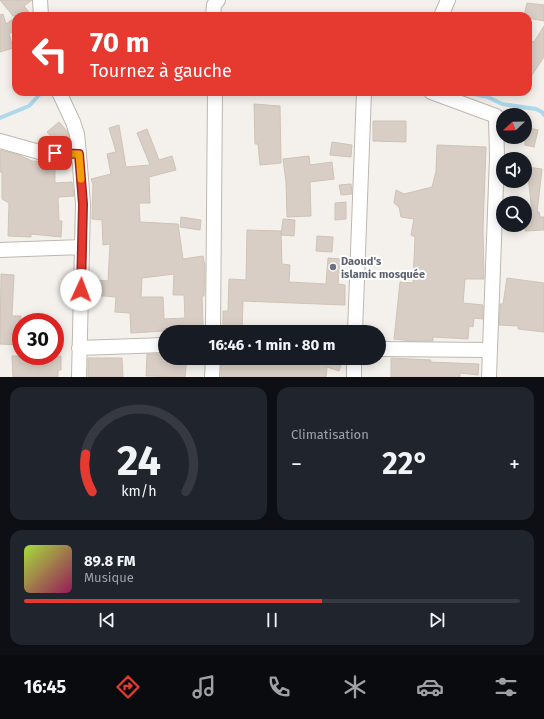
<!DOCTYPE html>
<html lang="fr">
<head>
<meta charset="utf-8">
<style>
	:root { --surface:#171b24; --page:#20242c; --text:#f1f3f6; --muted:#9ea1a6; --line:#363941; --accent:#e63930 }
	body { margin:0; font-family:"Fira Sans",sans-serif; background:var(--page); color:var(--text); height:100vh; display:flex; flex-direction:column; font-size:15px; white-space:nowrap }
	* { box-sizing:border-box; margin:0 }
	p { font-size:13px; color:var(--muted) }
	.icon { flex:none; width:22px; height:22px; fill:none; stroke:currentColor; stroke-width:2; stroke-linecap:round; stroke-linejoin:round }
	.map { position:relative; height:377px; overflow:hidden }
	.panel { display:flex; flex-direction:column; gap:10px; padding:10px; background:#0d0f14; flex:1 }
	.panel>* { flex:none }
	.top-card { position:absolute; left:12px; top:12px; width:520px; height:84px; border-radius:12px; box-shadow:0 2px 10px #0003; background:#e63930; color:#fff; overflow:hidden }
	.needle { width:26px; rotate:248deg }
	.buttons { position:absolute; left:496px; top:108px; display:grid; gap:8px }
	.buttons a { display:grid; place-items:center; width:36px; height:36px; border-radius:50%; background:var(--surface); box-shadow:0 2px 10px #0003; font-size:20px }
	.speed { position:absolute; left:12px; top:313px; display:flex; gap:8px; font-size:20px; font-weight:700; text-align:center }
	.speed>* { display:grid; place-content:center; width:52px; height:52px; border-radius:50%; background:var(--surface); box-shadow:0 2px 10px #0003; line-height:1 }
	.speed .limit { border:6px solid #d22; background:#fff; color:#111 }
	.pin { position:absolute; display:grid; place-items:center; width:34px; height:34px; color:#fff; margin:-17px; border-radius:8px; box-shadow:0 2px 6px #0006 }
	.me { position:absolute; width:44px; margin:-22px; rotate:2deg; stroke-linejoin:round; filter:drop-shadow(0 0 3px #0008) }
	.turn { display:flex; align-items:center; gap:14px; height:84px; padding:0 12px; font-size:18px }
	.turn .icon { width:52px; height:52px; stroke-width:2.5 }
	.turn b { display:block; font-size:28px; line-height:34px }
	.big { font-size:30px; font-weight:700; line-height:1.1 }
	.panel .widget { flex:1; display:flex; flex-direction:column; justify-content:center; gap:6px; min-width:0; padding:0 14px; border-radius:12px; background:var(--page) }
	.panel .dial { align-items:center; gap:0 }
	.dial svg { height:104px; overflow:visible; fill:none; stroke:var(--line); stroke-width:7; stroke-linecap:round; text-anchor:middle }
	.dial text { fill:var(--text); stroke:none }
	.song { display:flex; align-items:center; gap:12px }
	.cover { width:48px; height:48px; border-radius:6px; background:linear-gradient(135deg,hsl(80 70% 55%),hsl(330 70% 35%)) }
	.played { height:4px; border-radius:2px; background:linear-gradient(90deg,var(--accent) 60%,var(--line) 60%) }
	.keys { display:flex; justify-content:space-around; direction:ltr }
	.heat { display:flex; justify-content:space-between; align-items:center; font-size:22px; direction:ltr }
	.panel .tiles { flex:1; display:grid; gap:10px; grid-template-columns:1fr 1fr }
	.widget:last-child { grid-column:span 2 }
	.trip { position:absolute; left:158px; top:325px; width:228px; height:40px; border-radius:20px; background:var(--surface); box-shadow:0 2px 10px #0003; font-weight:700; line-height:40px; text-align:center }
	.menu { display:flex; height:64px; justify-content:space-around; align-items:center; background:#090b0e; color:var(--muted) }
	.menu .icon { width:28px; height:28px }
	.menu .active { color:var(--accent) }
	.menu b { font-size:18px; color:var(--text) }
	.map>svg:first-child { display:block }
</style>
</head>
<body>
<div class="map">
<svg width="544" height="377" viewBox="0 0 544 377">
	<rect width="100%" height="100%" fill="#f4f1ec"/>
	<g fill="none" stroke-linecap="round" stroke-linejoin="round">
		<path stroke="#aed8eb" stroke-width="4" d="M466,92L488,97L502,104L536,109L542,112L544,115
			M0,118L29,106L42,92"/>
	</g>
	<path fill="#d8cec5" stroke="#cfc3b6" fill-rule="evenodd" d="M0,0H32L24,6L32,16H13Z
		M527,3L544,5V21L528,18V16H524Z
		M3,14L6,24L16,17V29L9,34L13,48L0,52V15Z
		M544,26V57L528,81V39L534,42Z
		M254,104L280,106L281,163L260,165L258,144H255Z
		M373,121H406V142L373,141Z
		M59,122L67,131L69,136V141L64,145H58L47,132Z
		M119,125L126,167L150,165L137,133L147,129L159,160L172,156L176,170L149,177L150,203H139L140,222L178,224L183,259L203,256L205,267L204,296H202L203,327L164,329V331L131,333L130,313L115,312L116,297L92,295L93,280L108,281L110,244L103,245L102,220L92,219L93,184L91,179L111,174L107,154L116,152L109,128ZM174,274L173,295H184L185,318L164,319L163,297H141L142,278Z
		M525,127L538,130L534,147L525,145Z
		M332,142L352,145L351,157L330,155Z
		M437,145L486,147L483,228L484,279H465L463,303L483,305V319L474,318L473,327L469,326L468,339L433,337V341H412L394,339L400,282L413,283L415,237L411,235L414,219L401,217L399,207L394,203L396,190L404,194L432,187L436,171Z
		M0,150L19,155L32,161L55,162V183L72,182L74,196L58,197L59,221H62L61,237L31,234V237L8,236L9,203L2,199V172H0Z
		M309,156L310,165L332,162L334,179L310,182L311,216L287,217L286,182L283,159Z
		M527,167L542,169L537,212H539L540,217H544V230L525,231V213L532,212Z
		M351,184L352,194L341,195L339,185Z
		M346,202V219L335,220V203Z
		M181,217L201,220L200,230L180,227Z
		M283,219L295,220L294,236L281,235Z
		M247,230L281,231L282,264L290,265L289,282L326,284L328,258L340,259L338,284L345,285V305L243,301L242,331H223V311H228L229,279L246,280Z
		M317,236L333,237L332,252L316,251Z
		M1,274L14,275L12,316H21V345L0,344Z
		M507,278L544,283V332L518,329V326L499,325L500,304H503Z
		M147,354H165V358H187L185,377L146,376Z
		M12,356H61V370H58V377H13Z
		M88,358H122L123,377H88Z
		M221,358H293L305,359L306,358L343,359L339,371L327,367L326,377H221Z
		M391,358L431,360L430,362L479,364L478,375L460,373V377H391Z"/>
	<g fill="none" stroke-linecap="round" stroke-linejoin="round">
		<g stroke="#bfb7af" stroke-width="16">
			<path id="minor" d="M40,0L41,16
				M213,16L214,5L218,0
				M441,16L448,0
				M59,92L73,122L77,134L79,154L83,204L79,377
				M431,92L496,116L497,157L489,377
				M0,141L43,153L79,154
				M0,250L82,247
				M213,332L215,92
				M355,332L364,92
				M79,348L165,345
				M379,349L490,350
				M212,377L213,358
				M354,377V358"/>
		</g>
		<use href="#minor" stroke="#fff" stroke-width="14"/>
	</g>
	<g fill="none" stroke-linecap="round" stroke-linejoin="round">
		<g stroke="#96251f" stroke-width="10">
			<path id="route" d="M55,153L79,154L83,204L81,290"/>
		</g>
		<use href="#route" stroke="#e63930" stroke-width="7"/>
		<path stroke="#f59e0b" stroke-width="7" d="M72,154H79L81,179"/>
	</g>
	<circle fill="#6b7280" stroke="#fff" stroke-width="1.5" cx="333" cy="267" r="4"/>
	<g text-anchor="middle" stroke-width="4" stroke-linejoin="round" paint-order="stroke">
		<g font-size="11" font-weight="bold" fill="#5b616d" stroke="#fff" text-anchor="start">
			<text x="341" y="265">Daoud's<tspan x="341" dy="13">islamic mosquée</tspan></text>
		</g>
	</g>
</svg>
<div class="buttons">
<a><svg class="needle" viewBox="-14 -14 28 28"><path d="M0-13l5 13h-10z" fill="#e53935"/><path d="M0 13l5-13h-10z" fill="#9ea1a6"/></svg></a>
<a><svg class="icon" aria-label="sound" viewBox="0 0 24 24"><path d="M4 9h4l5-4v14l-5-4H4zM17 9q2 3 0 6"/></svg></a>
<a><svg class="icon" aria-label="search" viewBox="0 0 24 24"><circle cx="10" cy="10" r="6"/><path d="M15 15l6 6"/></svg></a>
</div>
<div class="speed"><div class="limit">30</div></div>
<div class="pin" style="left:55px;top:153px;background:#d93025"><svg class="icon" aria-label="arrive" viewBox="0 0 24 24"><path d="M6 21V4h12l-3 4 3 4H6"/></svg></div>
<svg class="me" style="left:81px;top:290px" viewBox="-20 -20 40 40"><circle r="19" fill="#fff"/><path d="M0-13L10 11 0 6-10 11z" fill="#e63930"/></svg>
<div class="trip">16:46 · 1 min · 80 m</div>
<div class="top-card">
<div class="turn"><svg class="icon" aria-label="left" viewBox="0 0 24 24"><path d="M17 20v-9H6M10 6l-5 5 5 5"/></svg><div><b>70 m</b>Tournez à gauche</div></div>
</div>
</div>
<section class="panel">
<div class="tiles">
<div class="widget dial"><svg viewBox="0 0 100 80">
<path d="M14 69A42 42 0 1 1 86 69"/>
<path d="M14 69A42 42 0 0 1 9 40" stroke="#e63930"/>
<text x="50" y="56" font-size="32" font-weight="700">24</text>
<text x="50" y="72" font-size="11">km/h</text>
</svg></div>
<div class="widget"><p>Climatisation</p>
<div class="heat"><a>−</a><b class="big">22°</b><a>+</a></div>
</div>
<div class="widget">
<div class="song"><i class="cover"></i><div><b>89.8 FM</b><p>Musique</p></div></div>
<div class="played"></div>
<div class="keys"><svg class="icon" aria-label="previous" viewBox="0 0 24 24"><path d="M18 5L8 12l10 7zM5 5v14"/></svg><svg class="icon" aria-label="pause" viewBox="0 0 24 24"><path d="M8 5v14M16 5v14"/></svg><svg class="icon" aria-label="next" viewBox="0 0 24 24"><path d="M6 5l10 7-10 7zM19 5v14"/></svg></div>
</div>
</div>
</section>
<nav class="menu">
<b>16:45</b>
<svg class="icon active" aria-label="directions" viewBox="0 0 24 24"><path d="M12 3l9 9-9 9-9-9zM9 14v-3h6M13 9l2 2-2 2"/></svg>
<svg class="icon" aria-label="music" viewBox="0 0 24 24"><path d="M9 18V5l10-2v13"/><circle cx="6" cy="18" r="3"/><circle cx="16" cy="16" r="3"/></svg>
<svg class="icon" aria-label="phone" viewBox="0 0 24 24"><path d="M5 4h4l2 5-3 2q2 4 5 5l2-3 5 2v4C11 20 4 13 5 4z"/></svg>
<svg class="icon" aria-label="climate" viewBox="0 0 24 24"><path d="M12 3v18M4 7l16 10M4 17L20 7"/></svg>
<svg class="icon" aria-label="car" viewBox="0 0 24 24"><path d="M5 17H2v-5l4-1 3-4h7l3 4 3 1v5h-3M9 17h6M6 11h13"/><circle cx="7" cy="17" r="2"/><circle cx="17" cy="17" r="2"/></svg>
<svg class="icon" aria-label="filters" viewBox="0 0 24 24"><path d="M4 7h16M4 17h16"/><circle cx="9" cy="7" r="2"/><circle cx="15" cy="17" r="2"/></svg>
</nav>
</body>
</html>
